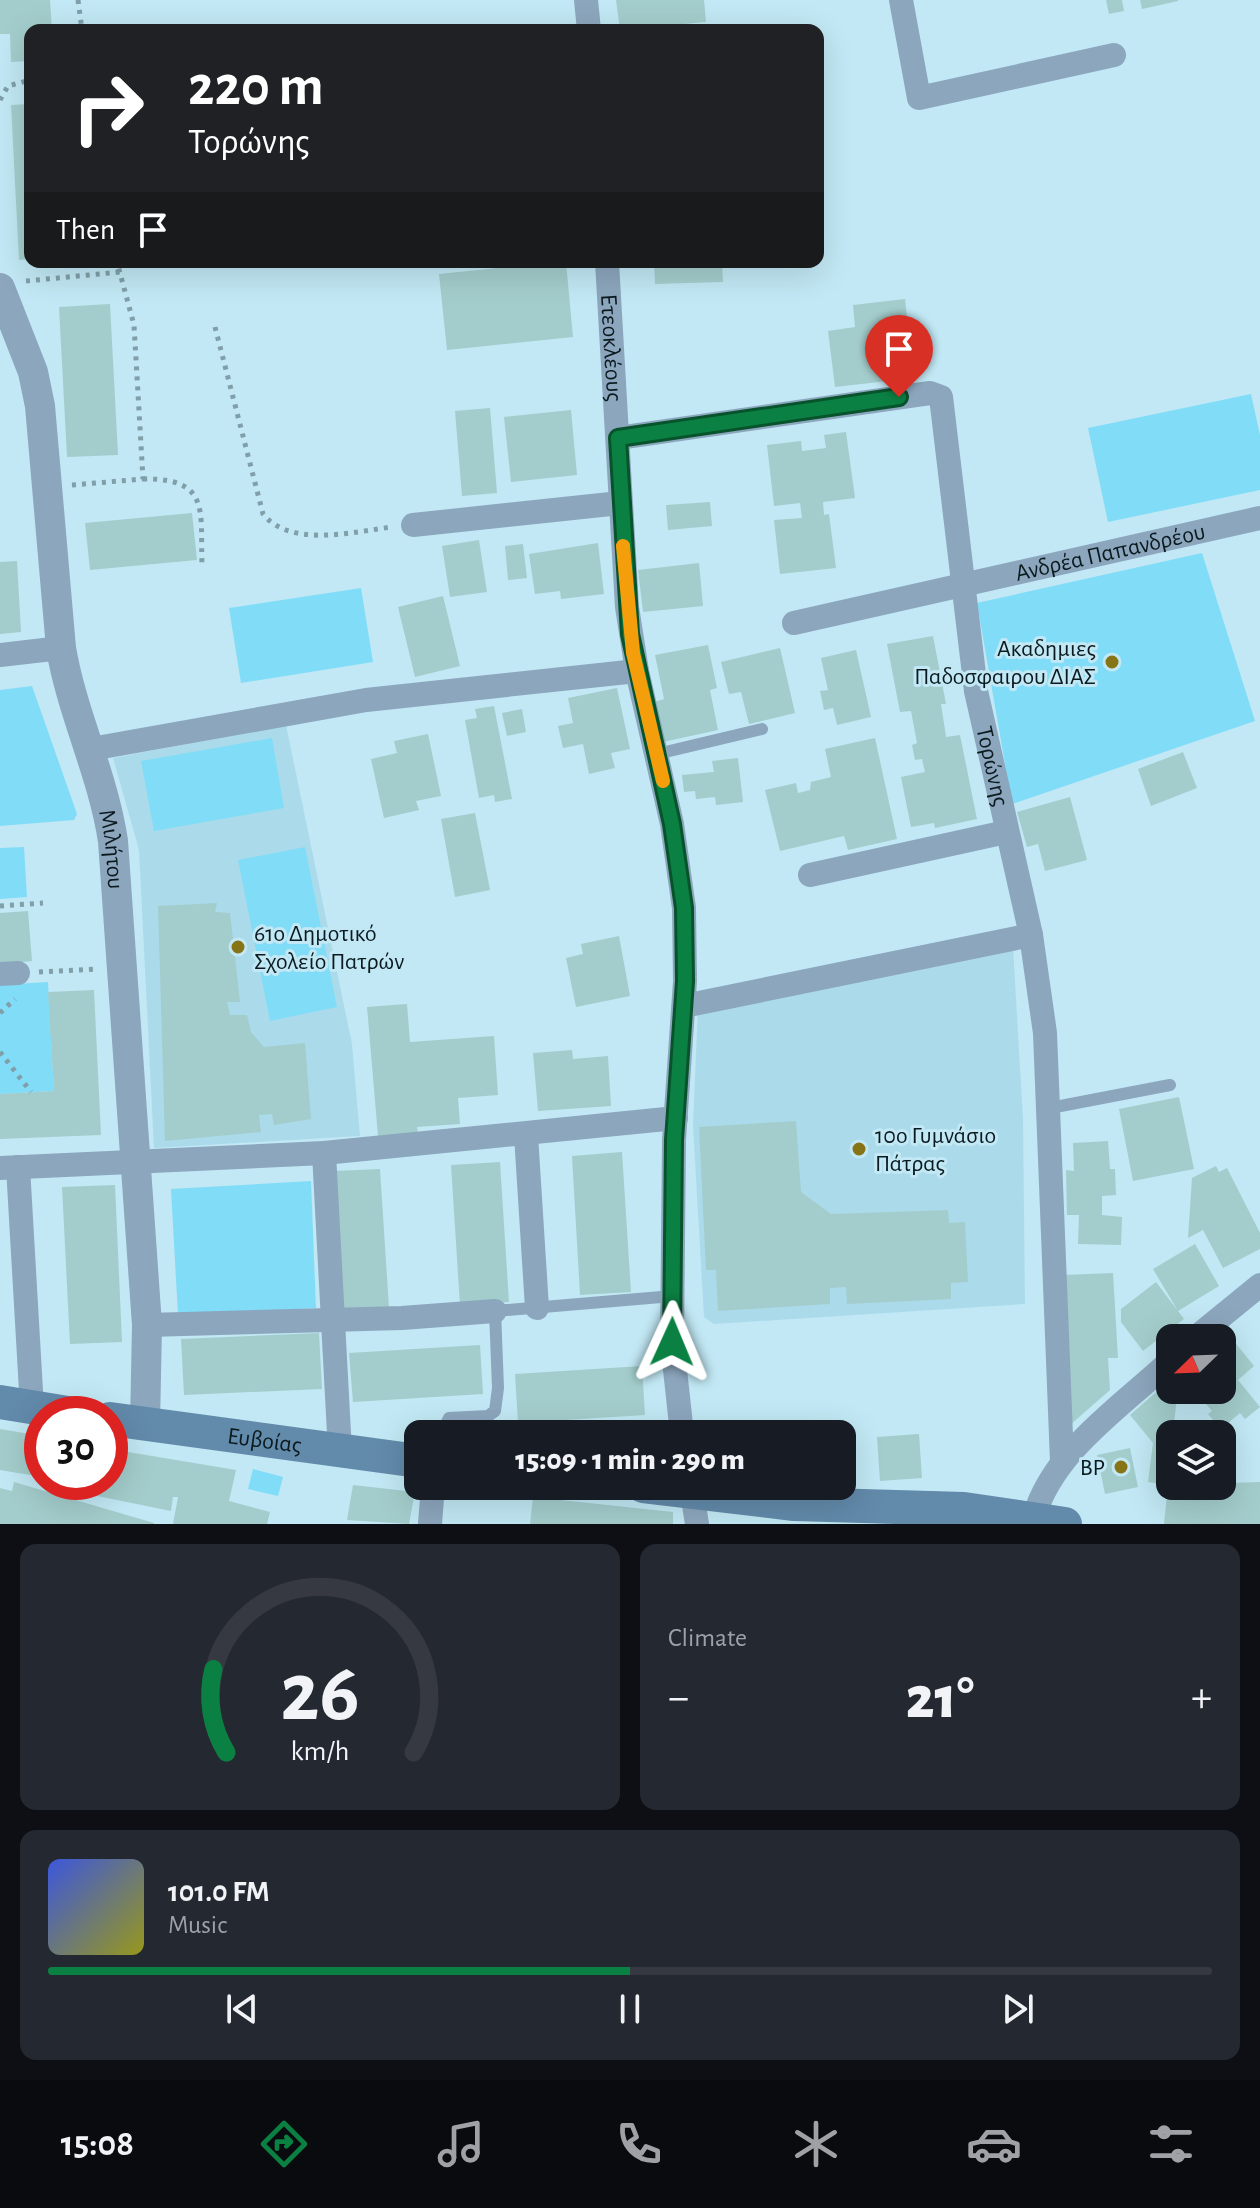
<!DOCTYPE html>
<html lang="en">
<head>
<meta charset="utf-8">
<style>
	:root { --surface:#171b24; --page:#242831; --text:#f1f3f6; --muted:#9ea1a6; --line:#363941; --accent:#0b8043 }
	body { margin:0; font-family:"Alegreya Sans",sans-serif; background:var(--page); color:var(--text); height:100vh; display:flex; flex-direction:column; font-size:30px; white-space:nowrap }
	* { box-sizing:border-box; margin:0 }
	p { font-size:26px; color:var(--muted) }
	.icon { flex:none; width:44px; height:44px; fill:none; stroke:currentColor; stroke-width:2; stroke-linecap:round; stroke-linejoin:round }
	.map { position:relative; height:1524px; overflow:hidden }
	.panel { display:flex; flex-direction:column; gap:20px; padding:20px; background:#0d0f14; flex:1 }
	.panel>* { flex:none }
	.guide { position:absolute; left:24px; top:24px; width:800px; height:244px; border-radius:16px; box-shadow:0 8px 32px #0002; background:#202124; color:#fff; overflow:hidden }
	.needle { width:52px; rotate:247deg }
	.buttons { position:absolute; left:1156px; top:1324px; display:grid; gap:16px }
	.buttons a { display:grid; place-items:center; width:80px; height:80px; border-radius:16px; background:var(--surface); box-shadow:0 8px 32px #0002; font-size:40px }
	.speed { position:absolute; left:24px; top:1396px; display:flex; gap:16px; font-size:40px; font-weight:700; text-align:center }
	.speed>* { display:grid; place-content:center; width:104px; height:104px; border-radius:50%; background:var(--surface); box-shadow:0 8px 32px #0002; line-height:1 }
	.speed .limit { border:12px solid #d22; background:#fff; color:#111 }
	.pin { position:absolute; display:grid; place-items:center; width:68px; height:68px; color:#fff; margin:-82px -34px; border-radius:50% 50% 50% 0; rotate:-45deg; box-shadow:0 0 8px #0007 }
	.pin .icon { rotate:45deg }
	.me { position:absolute; width:88px; margin:-44px; rotate:1deg; stroke-linejoin:round; filter:drop-shadow(0 0 6px #0008) }
	.turn { display:flex; align-items:center; gap:28px; height:168px; padding:0 32px; font-size:36px }
	.turn .icon { width:104px; height:104px; stroke-width:2.5 }
	.turn b { display:block; font-size:56px; line-height:68px }
	.then { display:flex; align-items:center; height:76px; padding:0 32px; background:#0003; gap:16px; font-size:30px }
	.big { font-size:60px; font-weight:800; line-height:1.1 }
	.panel .widget { flex:1; display:flex; flex-direction:column; justify-content:center; gap:12px; min-width:0; padding:0 28px; border-radius:16px; background:var(--page) }
	.panel .dial { align-items:center; gap:0 }
	.dial svg { height:208px; overflow:visible; fill:none; stroke:var(--line); stroke-width:7; stroke-linecap:round; text-anchor:middle }
	.dial text { fill:var(--text); stroke:none }
	.song { display:flex; align-items:center; gap:24px }
	.cover { width:96px; height:96px; border-radius:12px; background:linear-gradient(135deg,hsl(230 70% 55%),hsl(60 70% 35%)) }
	.played { height:8px; border-radius:4px; background:linear-gradient(90deg,var(--accent) 50%,var(--line) 50%) }
	.keys { display:flex; justify-content:space-around; direction:ltr }
	.heat { display:flex; justify-content:space-between; align-items:center; font-size:44px; direction:ltr }
	.panel .tiles { flex:1; display:grid; gap:20px; grid-template-columns:1fr 1fr }
	.widget:last-child { grid-column:span 2 }
	.trip { position:absolute; left:404px; top:1420px; width:452px; height:80px; border-radius:16px; background:var(--surface); box-shadow:0 8px 32px #0002; font-weight:800; line-height:80px; text-align:center }
	.tabs { display:flex; height:128px; justify-content:space-around; align-items:center; background:#090b0e; color:var(--muted) }
	.tabs .icon { width:56px; height:56px }
	.tabs .selected { color:var(--accent) }
	.tabs b { font-size:36px; color:var(--text) }
	.map>svg:first-child { display:block }
</style>
</head>
<body>
<div class="map">
<svg width="1260" height="1524" viewBox="0 0 1260 1524">
	<rect width="100%" height="100%" fill="#c1e8f4"/>
	<path fill="#abdbea" d="M286,725L352,1044L360,1136L154,1148L139,850L113,758Z
		M1013,947L1023,1119L1025,1304L714,1324L704,1317L693,1125L698,1009Z"/>
	<path fill="#81dcf8" d="M1251,394L1260,435V490L1108,522L1088,428Z
		M1202,553L1255,721L1012,804L977,603Z
		M361,588L373,662L241,683L229,608Z
		M32,686L77,814L74,820L0,826V690Z
		M272,738L284,808L154,831L141,761Z
		M24,847L27,897L0,899V848Z
		M305,847L337,1007L270,1021L238,860Z
		M48,982L54,1091L0,1094V985Z
		M311,1181L316,1308L178,1315L171,1189Z
		M253,1469L283,1477L278,1496L248,1489Z"/>
	<path fill="#a3cdcc" d="M0,0H50L52,30H30V61L11,62L10,34H0Z
		M616,0H704L706,22L620,30Z
		M1106,0H1122L1124,11L1109,14Z
		M1140,0H1178V1L1142,9Z
		M30,104V259L19,260L11,105Z
		M555,262H566L573,337L447,350L439,274Z
		M654,262H722L723,282L655,284Z
		M905,299L914,378L835,387L828,331L855,327L853,305Z
		M110,304L118,455L67,457L59,307Z
		M490,408L497,493L462,496L455,411Z
		M571,410L577,475L511,482L504,417Z
		M846,432L855,498L823,502L824,515L829,514L836,568L780,574L774,520L802,518L800,503L774,506L767,445L801,441L802,451L826,448L824,435Z
		M710,502L712,526L668,530L666,505Z
		M192,513L197,560L90,570L85,523Z
		M479,540L487,592L450,597L442,546Z
		M598,543L604,594L561,599L560,591L535,594L529,554Z
		M523,544L527,578L508,580L505,546Z
		M17,561L21,632L0,634V562Z
		M699,563L703,606L643,612L638,570Z
		M443,596L460,666L415,677L398,607Z
		M933,636L946,704H941L946,737L960,735L977,819L935,828L934,823L911,827L901,777L925,772L922,759L915,760L912,745L917,743L911,711L900,712L887,644Z
		M708,645L717,688L710,690L718,730L663,742L654,702L664,699L655,655Z
		M780,648L795,713L749,724L741,692L729,694L721,662Z
		M856,650L871,717L837,725L833,708L824,710L820,691L828,690L821,658Z
		M617,688L630,749L611,753L615,768L589,774L583,744L563,748L558,726L573,723L568,698Z
		M494,706L512,799L495,802L494,795L479,798L465,720L477,718L475,709Z
		M522,709L526,732L507,736L502,713Z
		M428,734L441,796L416,801L419,810L384,818L371,759L397,753L394,741Z
		M875,738L897,839L848,850L844,836L780,851L765,790L796,783L798,793L810,790L811,782L831,777L825,749Z
		M1183,752L1197,788L1151,806L1138,769Z
		M738,758L743,802L716,805L715,797L696,799L695,791L684,792L682,775L714,772L712,761Z
		M1070,797L1087,860L1045,871L1038,844L1027,847L1017,812Z
		M475,813L490,890L455,897L441,819Z
		M217,903L215,912L230,913L240,1002H227L230,1015H247L251,1032L264,1047L305,1043L311,1119L274,1125L272,1114L259,1115L261,1132L165,1141L158,906Z
		M28,911L32,961L0,964V913Z
		M619,936L630,996L576,1007L566,958L583,954L581,944Z
		M94,990L101,1135L0,1139V1094L54,1091L48,992Z
		M407,1004L410,1042L494,1036L498,1095L458,1098L460,1124L417,1127L418,1133L378,1136L367,1007Z
		M572,1050L573,1059L608,1056L611,1106L538,1111L533,1053Z
		M1179,1097L1194,1169L1133,1181L1119,1109Z
		M796,1121L801,1192L831,1214L948,1210L949,1223L965,1222L968,1282L951,1283V1299L847,1304L846,1287L830,1288V1304L718,1311L716,1270H706L699,1127Z
		M1108,1141L1110,1169H1115L1116,1195L1102,1196V1215L1122,1217L1121,1245L1078,1244L1079,1215H1067L1066,1170L1074,1171L1073,1143Z
		M622,1152L631,1292L580,1295L572,1156Z
		M500,1162L509,1302L460,1305L451,1165Z
		M1216,1166L1219,1172L1227,1168L1260,1233V1249L1223,1268L1203,1230L1188,1238L1192,1178Z
		M380,1169L389,1308L343,1311L335,1171Z
		M115,1185L122,1342L70,1344L62,1187Z
		M1195,1244L1219,1286L1178,1311L1184,1319L1143,1351L1121,1322V1309L1156,1282L1178,1311L1153,1269Z
		M1113,1273L1118,1358H1108L1110,1390L1070,1425L1063,1275Z
		M319,1333L322,1389L184,1395L181,1339Z
		M1233,1340L1254,1366L1238,1380L1260,1407L1245,1419L1240,1413L1221,1429L1208,1414L1212,1411L1194,1390H1222V1349Z
		M480,1345L483,1394L353,1402L349,1353Z
		M642,1366L645,1415L518,1423L515,1374Z
		M1170,1380V1390H1175L1177,1396L1173,1434H1170V1485L1148,1482L1153,1443L1130,1415Z
		M0,1429L42,1436V1477L0,1470Z
		M919,1434L922,1478L880,1481L877,1437Z
		M1130,1448L1138,1487L1105,1494L1097,1455Z
		M110,1449L236,1470L229,1501L270,1512L267,1524H173L178,1497H173L171,1511L43,1485V1482H110Z
		M1222,1474L1232,1475L1231,1483L1260,1482V1524H1164L1168,1486H1222Z
		M14,1482L154,1523V1524H0V1488L12,1491Z
		M353,1485L415,1492L409,1524L347,1520Z
		M533,1497L673,1512V1524H530Z"/>
	<g fill="none" stroke-linecap="round" stroke-linejoin="round">
		<path stroke="#809fa8" stroke-width="5" stroke-dasharray="4 6" stroke-linecap="butt" d="M78,0L82,30
			M0,100L8,86L30,80
			M26,281L120,272
			M215,327L263,514C291,548 352,532 392,527
			M143,479C211,478 200,511 202,565
			M72,485L143,479L134,325L117,262
			M0,906L43,903
			M39,972L97,969
			M0,1013L15,999
			M0,1052L31,1092"/>
		<path stroke="#8ca6bd" stroke-width="12" d="M657,754L762,729
			M1050,1108L1170,1085
			M441,1434L449,1418L488,1416L495,1411L498,1388L495,1311L673,1296"/>
		<g stroke="#8ca6bd" stroke-width="24">
			<path d="M586,0L589,30"/>
			<path d="M901,0L919,98L1114,55"/>
			<path id="s1" d="M607,262L627,607L637,671L672,824L684,908L685,981L674,1140L672,1342L682,1434"/>
			<path id="s2" d="M618,438L930,393L941,397L976,691L1031,935L1045,1033L1062,1461"/>
			<path d="M413,525L620,503"/>
			<path id="s3" d="M794,623L1260,518"/>
			<path d="M0,655L61,648"/>
			<path d="M91,749L366,700L637,671"/>
			<path d="M810,875L1006,832"/>
			<path d="M0,974L18,973"/>
			<path d="M684,1006L1031,935"/>
			<path d="M526,1135L537,1308"/>
			<path d="M324,1153L340,1452"/>
			<path d="M18,1167L32,1408"/>
			<path d="M0,1168L324,1153L676,1118"/>
			<path d="M147,1325L402,1318L495,1311"/>
			<path d="M1195,1338L1260,1285"/>
			<path d="M691,1486L697,1524"/>
			<path d="M1034,1517C1053,1451 1121,1407 1170,1361"/>
			<path d="M430,1524L433,1486"/>
		</g>
		<path stroke="#8ca6bd" stroke-width="30" id="s4" d="M0,288L33,372L40,406L61,648C72,714 103,774 113,841L147,1325L145,1424"/>
		<g stroke="#628aaa" stroke-width="34">
			<path d="M0,1402L74,1414"/>
			<path id="s5" d="M110,1419L418,1461"/>
			<path d="M643,1486L794,1504L964,1509L1065,1524"/>
		</g>
	</g>
	<g fill="none" stroke-linecap="round" stroke-linejoin="round">
		<g stroke="#07532c" stroke-width="20">
			<path id="route" d="M672,1342L674,1140L685,981L684,908L672,824L630,634L618,438L899,397"/>
		</g>
		<use href="#route" stroke="#0b8043" stroke-width="14"/>
		<path stroke="#f59e0b" stroke-width="14" d="M623,546L633,653L663,781"/>
	</g>
	<g fill="#877416" stroke="#c1e8f4" stroke-width="3">
		<circle cx="1112" cy="662" r="8"/>
		<circle cx="238" cy="947" r="8"/>
		<circle cx="859" cy="1149" r="8"/>
		<circle cx="1121" cy="1467" r="8"/>
	</g>
	<g text-anchor="middle" stroke-width="6" stroke-linejoin="round" paint-order="stroke">
		<g font-size="24" fill="#0b1a1f" stroke="#c1e8f4">
			<text dy="8" stroke="none"><textPath href="#s1" startOffset="86">Ετεοκλέους</textPath></text>
			<text dy="8" stroke="none"><textPath href="#s3" startOffset="324">Ανδρέα Παπανδρέου</textPath></text>
			<text dy="8" stroke="none"><textPath href="#s2" startOffset="700">Τορώνης</textPath></text>
			<text dy="8" stroke="none"><textPath href="#s4" startOffset="576">Μιλήτου</textPath></text>
			<text dy="8" stroke="none"><textPath href="#s5" startOffset="156">Ευβοίας</textPath></text>
		</g>
		<g font-size="24" fill="#0b1a1f" stroke="#c1e8f4" text-anchor="end">
			<text x="1096" y="656">Ακαδημιες<tspan x="1096" dy="28">Παδοσφαιρου ΔΙΑΣ</tspan></text>
			<text x="254" y="941" text-anchor="start">61ο Δημοτικό<tspan x="254" dy="28">Σχολείο Πατρών</tspan></text>
			<text x="875" y="1143" text-anchor="start">10ο Γυμνάσιο<tspan x="875" dy="28">Πάτρας</tspan></text>
			<text x="1105" y="1475">BP</text>
		</g>
	</g>
</svg>
<div class="buttons">
<a><svg class="needle" viewBox="-14 -14 28 28"><path d="M0-13l5 13h-10z" fill="#e53935"/><path d="M0 13l5-13h-10z" fill="#9ea1a6"/></svg></a>
<a><svg class="icon" aria-label="layers" viewBox="0 0 24 24"><path d="M12 4l9 5-9 5-9-5zM3 14l9 5 9-5"/></svg></a>
</div>
<div class="speed"><div class="limit">30</div></div>
<div class="pin" style="left:899px;top:397px;background:#d93025"><svg class="icon" aria-label="arrive" viewBox="0 0 24 24"><path d="M6 21V4h12l-3 4 3 4H6"/></svg></div>
<svg class="me" style="left:672px;top:1342px" viewBox="-20 -20 40 40"><path d="M0-17L14 15 0 8-14 15z" fill="#0b8043" stroke="#fff" stroke-width="4"/></svg>
<div class="trip">15:09 · 1 min · 290 m</div>
<div class="guide">
<div class="turn"><svg class="icon" aria-label="right" viewBox="0 0 24 24"><path d="M7 20v-9h11M14 6l5 5-5 5"/></svg><div><b>220 m</b>Τορώνης</div></div>
<div class="then">Then<svg class="icon" aria-label="arrive" viewBox="0 0 24 24"><path d="M6 21V4h12l-3 4 3 4H6"/></svg></div>
</div>
</div>
<section class="panel">
<div class="tiles">
<div class="widget dial"><svg viewBox="0 0 100 80">
<path d="M14 69A42 42 0 1 1 86 69"/>
<path d="M14 69A42 42 0 0 1 9 37" stroke="#0b8043"/>
<text x="50" y="56" font-size="32" font-weight="700">26</text>
<text x="50" y="72" font-size="11">km/h</text>
</svg></div>
<div class="widget"><p>Climate</p>
<div class="heat"><a>−</a><b class="big">21°</b><a>+</a></div>
</div>
<div class="widget">
<div class="song"><i class="cover"></i><div><b>101.0 FM</b><p>Music</p></div></div>
<div class="played"></div>
<div class="keys"><svg class="icon" aria-label="previous" viewBox="0 0 24 24"><path d="M18 5L8 12l10 7zM5 5v14"/></svg><svg class="icon" aria-label="pause" viewBox="0 0 24 24"><path d="M8 5v14M16 5v14"/></svg><svg class="icon" aria-label="next" viewBox="0 0 24 24"><path d="M6 5l10 7-10 7zM19 5v14"/></svg></div>
</div>
</div>
</section>
<nav class="tabs">
<b>15:08</b>
<svg class="icon selected" aria-label="directions" viewBox="0 0 24 24"><path d="M12 3l9 9-9 9-9-9zM9 14v-3h6M13 9l2 2-2 2"/></svg>
<svg class="icon" aria-label="music" viewBox="0 0 24 24"><path d="M9 18V5l10-2v13"/><circle cx="6" cy="18" r="3"/><circle cx="16" cy="16" r="3"/></svg>
<svg class="icon" aria-label="phone" viewBox="0 0 24 24"><path d="M5 4h4l2 5-3 2q2 4 5 5l2-3 5 2v4C11 20 4 13 5 4z"/></svg>
<svg class="icon" aria-label="climate" viewBox="0 0 24 24"><path d="M12 3v18M4 7l16 10M4 17L20 7"/></svg>
<svg class="icon" aria-label="car" viewBox="0 0 24 24"><path d="M5 17H2v-5l4-1 3-4h7l3 4 3 1v5h-3M9 17h6M6 11h13"/><circle cx="7" cy="17" r="2"/><circle cx="17" cy="17" r="2"/></svg>
<svg class="icon" aria-label="filters" viewBox="0 0 24 24"><path d="M4 7h16M4 17h16"/><circle cx="9" cy="7" r="2"/><circle cx="15" cy="17" r="2"/></svg>
</nav>
</body>
</html>
